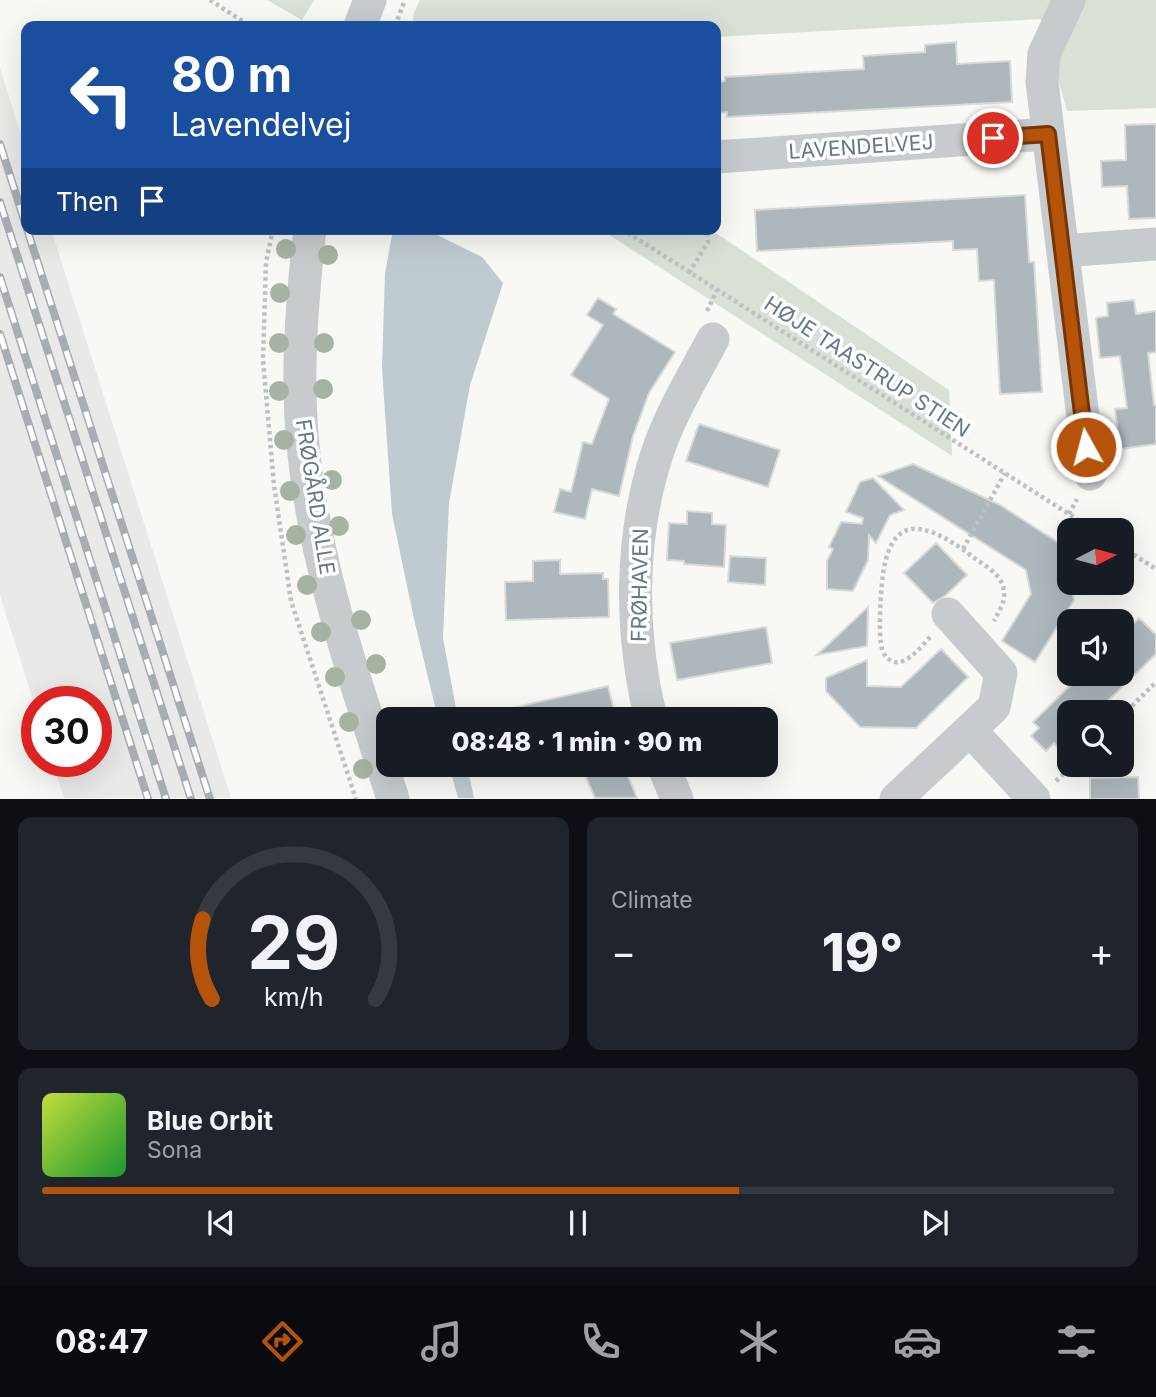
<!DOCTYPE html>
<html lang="en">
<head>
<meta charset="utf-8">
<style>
	:root { --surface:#171b24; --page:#20242c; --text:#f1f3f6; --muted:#9ea1a6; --line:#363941; --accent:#b45309 }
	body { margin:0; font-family:Inter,sans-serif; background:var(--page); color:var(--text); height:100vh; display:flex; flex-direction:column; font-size:26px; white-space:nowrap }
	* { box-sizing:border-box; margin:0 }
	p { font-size:23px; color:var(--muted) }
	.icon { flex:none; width:38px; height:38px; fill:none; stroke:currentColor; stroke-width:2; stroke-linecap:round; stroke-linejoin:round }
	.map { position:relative; height:799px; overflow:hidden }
	.drawer { display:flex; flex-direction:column; gap:18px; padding:18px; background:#0d0f14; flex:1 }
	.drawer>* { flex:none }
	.top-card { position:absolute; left:21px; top:21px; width:700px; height:214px; border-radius:14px; box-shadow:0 7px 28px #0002; background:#1a4fa0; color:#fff; overflow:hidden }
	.needle { width:46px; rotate:84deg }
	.buttons { position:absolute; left:1057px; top:518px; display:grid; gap:14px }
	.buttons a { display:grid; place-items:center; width:77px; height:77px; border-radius:14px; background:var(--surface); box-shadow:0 7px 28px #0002; font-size:35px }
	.speed { position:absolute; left:21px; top:686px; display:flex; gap:14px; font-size:35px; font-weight:700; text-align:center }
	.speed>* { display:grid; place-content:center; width:91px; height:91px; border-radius:50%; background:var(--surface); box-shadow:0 7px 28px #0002; line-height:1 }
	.speed .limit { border:10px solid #d22; background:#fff; color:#111 }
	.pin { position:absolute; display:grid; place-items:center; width:60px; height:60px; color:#fff; margin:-30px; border:4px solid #fff; border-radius:50%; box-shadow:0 2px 7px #0007 }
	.me { position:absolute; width:77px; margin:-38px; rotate:353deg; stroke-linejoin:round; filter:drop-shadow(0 0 5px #0008) }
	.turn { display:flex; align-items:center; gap:24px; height:147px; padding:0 35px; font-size:32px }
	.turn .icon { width:91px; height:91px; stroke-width:2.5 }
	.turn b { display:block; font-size:49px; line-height:60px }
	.then { display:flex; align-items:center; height:66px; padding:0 35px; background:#0003; gap:14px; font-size:26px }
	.big { font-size:52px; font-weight:800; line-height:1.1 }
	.drawer .widget { flex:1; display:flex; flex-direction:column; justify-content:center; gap:10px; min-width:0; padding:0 24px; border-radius:14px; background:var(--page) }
	.drawer .dial { align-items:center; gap:0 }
	.dial svg { height:182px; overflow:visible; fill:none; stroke:var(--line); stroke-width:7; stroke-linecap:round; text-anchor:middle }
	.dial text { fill:var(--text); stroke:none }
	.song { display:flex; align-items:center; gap:21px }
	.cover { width:84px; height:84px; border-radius:10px; background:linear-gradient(135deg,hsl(70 70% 55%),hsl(130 70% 35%)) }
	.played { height:7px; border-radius:4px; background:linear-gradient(90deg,var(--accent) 65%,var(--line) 65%) }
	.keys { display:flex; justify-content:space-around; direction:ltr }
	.heat { display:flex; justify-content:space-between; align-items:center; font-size:38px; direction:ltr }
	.drawer .tiles { flex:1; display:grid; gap:18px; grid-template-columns:1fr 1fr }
	.widget:last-child { grid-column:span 2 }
	.trip { position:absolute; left:376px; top:707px; width:402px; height:70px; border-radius:14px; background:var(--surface); box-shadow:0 7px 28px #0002; font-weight:800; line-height:70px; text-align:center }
	.menu { display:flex; height:112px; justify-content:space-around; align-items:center; background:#090b0e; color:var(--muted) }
	.menu .icon { width:49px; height:49px }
	.menu .selected { color:var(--accent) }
	.menu b { font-size:32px; color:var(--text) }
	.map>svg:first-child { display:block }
</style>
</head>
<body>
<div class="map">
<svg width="1156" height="799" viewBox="0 0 1156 799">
	<rect width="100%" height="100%" fill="#f8f8f4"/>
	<path fill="#e9eae8" d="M0,68L26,151V229H51L231,798H64L52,761H96V702H37V712L0,596Z"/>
	<path fill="#d9e0d5" d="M267,0H314L302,20Z
		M420,0H1156V108L1067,111L1041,19L716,37V26H412L414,13Z
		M600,229H710L949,390L952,456Z"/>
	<path fill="#c0cbd1" d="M393,230L431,232L482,257L503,283L470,385L449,503L443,638L458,719H438L414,619L392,514L382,368L385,273Z
		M449,765H467L474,798H458Z"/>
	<path fill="#adb7bc" stroke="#d9d9d7" stroke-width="2" d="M956,42L957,64L1010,61L1012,102L727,117V112L716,113V82L725,81V77L864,69L863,56L925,52V45Z
		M1156,124V218L1129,219L1127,186L1102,187L1101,161L1126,160L1125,125Z
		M1025,195L1029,262H1034L1042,392L1000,394L994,280L979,281L977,249L953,250V241L757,251L755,210Z
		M598,298L616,309L613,314L675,352L649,393L633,436L619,496L592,489L585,519L554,512L560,489L571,492L583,442L592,444L609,399L571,375L603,325L587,315Z
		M1134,300L1136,314L1156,311V352L1148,353L1154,405H1156V444L1120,449L1115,409L1127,408L1120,356L1100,358L1096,318L1108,316L1107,303Z
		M699,424L780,450L768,487L686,461Z
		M913,464L1000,505L1062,545L1074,600L1035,662L1002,641L1031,594L1026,570L878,476Z
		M873,478L904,510L890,515L876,543L869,535L868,560L853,591L827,589V561L833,549L829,547L841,522L862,524L863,518L846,512L860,482Z
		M687,511L712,513V524L726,525L724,567L684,564V561L667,560L669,523L687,524Z
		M936,543L967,575L946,595L933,603L904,573Z
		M730,556L766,558L765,585L728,582Z
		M560,560V574L603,573V579H608L609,617L506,620L505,582L533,581V561Z
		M868,607L867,646L817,655Z
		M1139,618L1156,635V654L1096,712H1069V739L1059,749L1054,743L1046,751L1031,736L1039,728L1033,722L1082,674H1122V635Z
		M766,627L772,663L677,680L670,643Z
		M941,649L968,677L916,728L860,727L826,691V678L867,660V686L901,687Z
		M608,686L616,719H500L499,711Z
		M610,767L613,774L625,769L637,798H595L586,777Z
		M1138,777L1139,799H1090V778Z"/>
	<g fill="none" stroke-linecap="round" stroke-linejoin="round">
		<path stroke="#bec1c3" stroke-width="4.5" stroke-dasharray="3.5 3.5" stroke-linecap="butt" d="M210,0L250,26
			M395,26L405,0
			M273,229L266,262L263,360L274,485L291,601L356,799
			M622,229L1094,530
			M689,273L708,242L707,229
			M707,311L717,290
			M1069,514L1077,499
			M1122,547L1156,569
			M963,549L1005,473
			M930,637C920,648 899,676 884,654C878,645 880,609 881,596C885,518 914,512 973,557C984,565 999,573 1003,586C1007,600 1000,609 994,621
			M1122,716L1156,682
			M1056,781L1073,765"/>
		<path stroke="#c7cbce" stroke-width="33" d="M1069,0L1044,54L1042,82L1090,474
			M360,26L370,0
			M716,157L1048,134
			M310,229C304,282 299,336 300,389C301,529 351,666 393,799
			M1063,251L1156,244
			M651,719C630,634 629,539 657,454C670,414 693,377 713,339
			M970,730L1034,799
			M663,765L677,799
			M896,799L994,707L1001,673L948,614"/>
		<g stroke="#a7adb3" stroke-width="8">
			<path id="rail" d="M0,144L26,226
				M0,202L191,799
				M27,229L210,799
				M0,277L166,799
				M0,334L148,799"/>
		</g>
		<use href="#rail" stroke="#fff" stroke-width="5" stroke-dasharray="16" stroke-linecap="butt"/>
	</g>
	<g fill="#a7b3a2">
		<circle cx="286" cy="249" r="10"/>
		<circle cx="328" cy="255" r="10"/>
		<circle cx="280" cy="293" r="10"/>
		<circle cx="279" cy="343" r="10"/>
		<circle cx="324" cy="343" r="10"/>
		<circle cx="323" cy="389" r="10"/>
		<circle cx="279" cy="391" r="10"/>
		<circle cx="284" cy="440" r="10"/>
		<circle cx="332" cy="480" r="10"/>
		<circle cx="290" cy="491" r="10"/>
		<circle cx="339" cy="526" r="10"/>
		<circle cx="296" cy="535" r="10"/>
		<circle cx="307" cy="585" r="10"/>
		<circle cx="361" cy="620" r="10"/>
		<circle cx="321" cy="632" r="10"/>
		<circle cx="376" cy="664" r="10"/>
		<circle cx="335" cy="677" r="10"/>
		<circle cx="349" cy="722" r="10"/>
		<circle cx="363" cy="769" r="10"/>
	</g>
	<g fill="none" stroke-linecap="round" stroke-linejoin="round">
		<g stroke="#753606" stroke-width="18">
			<path id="route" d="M993,138L1048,134L1086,447"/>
		</g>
		<use href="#route" stroke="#b45309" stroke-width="12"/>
	</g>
	<g text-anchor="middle" stroke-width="7" stroke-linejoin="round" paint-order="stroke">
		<g font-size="21" fill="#647888" stroke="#fff">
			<text transform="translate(861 147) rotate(-4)" y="7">LAVENDELVEJ</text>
			<text transform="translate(867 367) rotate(33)" y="7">HØJE TAASTRUP STIEN</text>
			<text transform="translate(315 497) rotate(81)" y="7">FRØGÅRD ALLE</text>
			<text transform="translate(640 585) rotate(-89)" y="7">FRØHAVEN</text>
		</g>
	</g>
</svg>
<div class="buttons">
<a><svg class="needle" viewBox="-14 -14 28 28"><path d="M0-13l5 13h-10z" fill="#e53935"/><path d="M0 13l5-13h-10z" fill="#9ea1a6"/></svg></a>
<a><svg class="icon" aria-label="sound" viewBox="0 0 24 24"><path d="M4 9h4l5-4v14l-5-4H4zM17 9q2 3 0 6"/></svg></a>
<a><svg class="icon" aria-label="search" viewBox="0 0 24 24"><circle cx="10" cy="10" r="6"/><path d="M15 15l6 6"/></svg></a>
</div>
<div class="speed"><div class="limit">30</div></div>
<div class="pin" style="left:993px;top:138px;background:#d93025"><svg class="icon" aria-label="arrive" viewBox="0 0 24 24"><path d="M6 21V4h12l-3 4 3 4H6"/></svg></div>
<svg class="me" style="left:1086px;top:447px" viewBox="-20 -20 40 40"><circle r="17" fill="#b45309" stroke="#fff" stroke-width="3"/><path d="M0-11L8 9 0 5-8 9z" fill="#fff"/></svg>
<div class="trip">08:48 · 1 min · 90 m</div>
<div class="top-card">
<div class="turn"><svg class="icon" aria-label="left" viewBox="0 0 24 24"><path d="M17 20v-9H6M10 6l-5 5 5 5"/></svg><div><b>80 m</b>Lavendelvej</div></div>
<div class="then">Then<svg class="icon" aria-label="arrive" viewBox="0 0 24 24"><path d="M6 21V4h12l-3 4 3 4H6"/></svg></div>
</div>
</div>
<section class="drawer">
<div class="tiles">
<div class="widget dial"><svg viewBox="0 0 100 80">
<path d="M14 69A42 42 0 1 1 86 69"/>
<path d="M14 69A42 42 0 0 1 10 34" stroke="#b45309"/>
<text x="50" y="56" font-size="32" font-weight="700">29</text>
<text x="50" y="72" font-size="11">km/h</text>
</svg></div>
<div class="widget"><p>Climate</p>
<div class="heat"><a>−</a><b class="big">19°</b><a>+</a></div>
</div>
<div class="widget">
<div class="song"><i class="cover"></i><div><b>Blue Orbit</b><p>Sona</p></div></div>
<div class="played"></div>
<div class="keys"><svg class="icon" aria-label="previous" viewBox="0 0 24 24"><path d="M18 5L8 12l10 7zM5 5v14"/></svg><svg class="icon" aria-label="pause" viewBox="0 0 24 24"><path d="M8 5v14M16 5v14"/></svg><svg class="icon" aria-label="next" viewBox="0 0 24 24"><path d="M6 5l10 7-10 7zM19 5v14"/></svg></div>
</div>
</div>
</section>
<nav class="menu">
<b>08:47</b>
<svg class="icon selected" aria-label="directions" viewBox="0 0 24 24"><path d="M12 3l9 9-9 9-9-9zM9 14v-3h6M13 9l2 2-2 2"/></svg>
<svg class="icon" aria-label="music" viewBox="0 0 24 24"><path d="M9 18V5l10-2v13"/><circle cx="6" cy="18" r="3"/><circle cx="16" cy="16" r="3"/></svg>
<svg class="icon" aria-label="phone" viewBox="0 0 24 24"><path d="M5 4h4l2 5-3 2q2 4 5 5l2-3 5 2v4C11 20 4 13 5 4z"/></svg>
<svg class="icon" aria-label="climate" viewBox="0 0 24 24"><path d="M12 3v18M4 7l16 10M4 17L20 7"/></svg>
<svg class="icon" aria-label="car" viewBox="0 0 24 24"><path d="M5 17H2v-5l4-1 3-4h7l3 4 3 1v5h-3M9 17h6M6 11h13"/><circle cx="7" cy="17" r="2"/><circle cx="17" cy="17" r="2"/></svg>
<svg class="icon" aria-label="filters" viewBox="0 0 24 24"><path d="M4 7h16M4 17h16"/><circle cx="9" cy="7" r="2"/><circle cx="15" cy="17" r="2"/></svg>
</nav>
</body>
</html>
